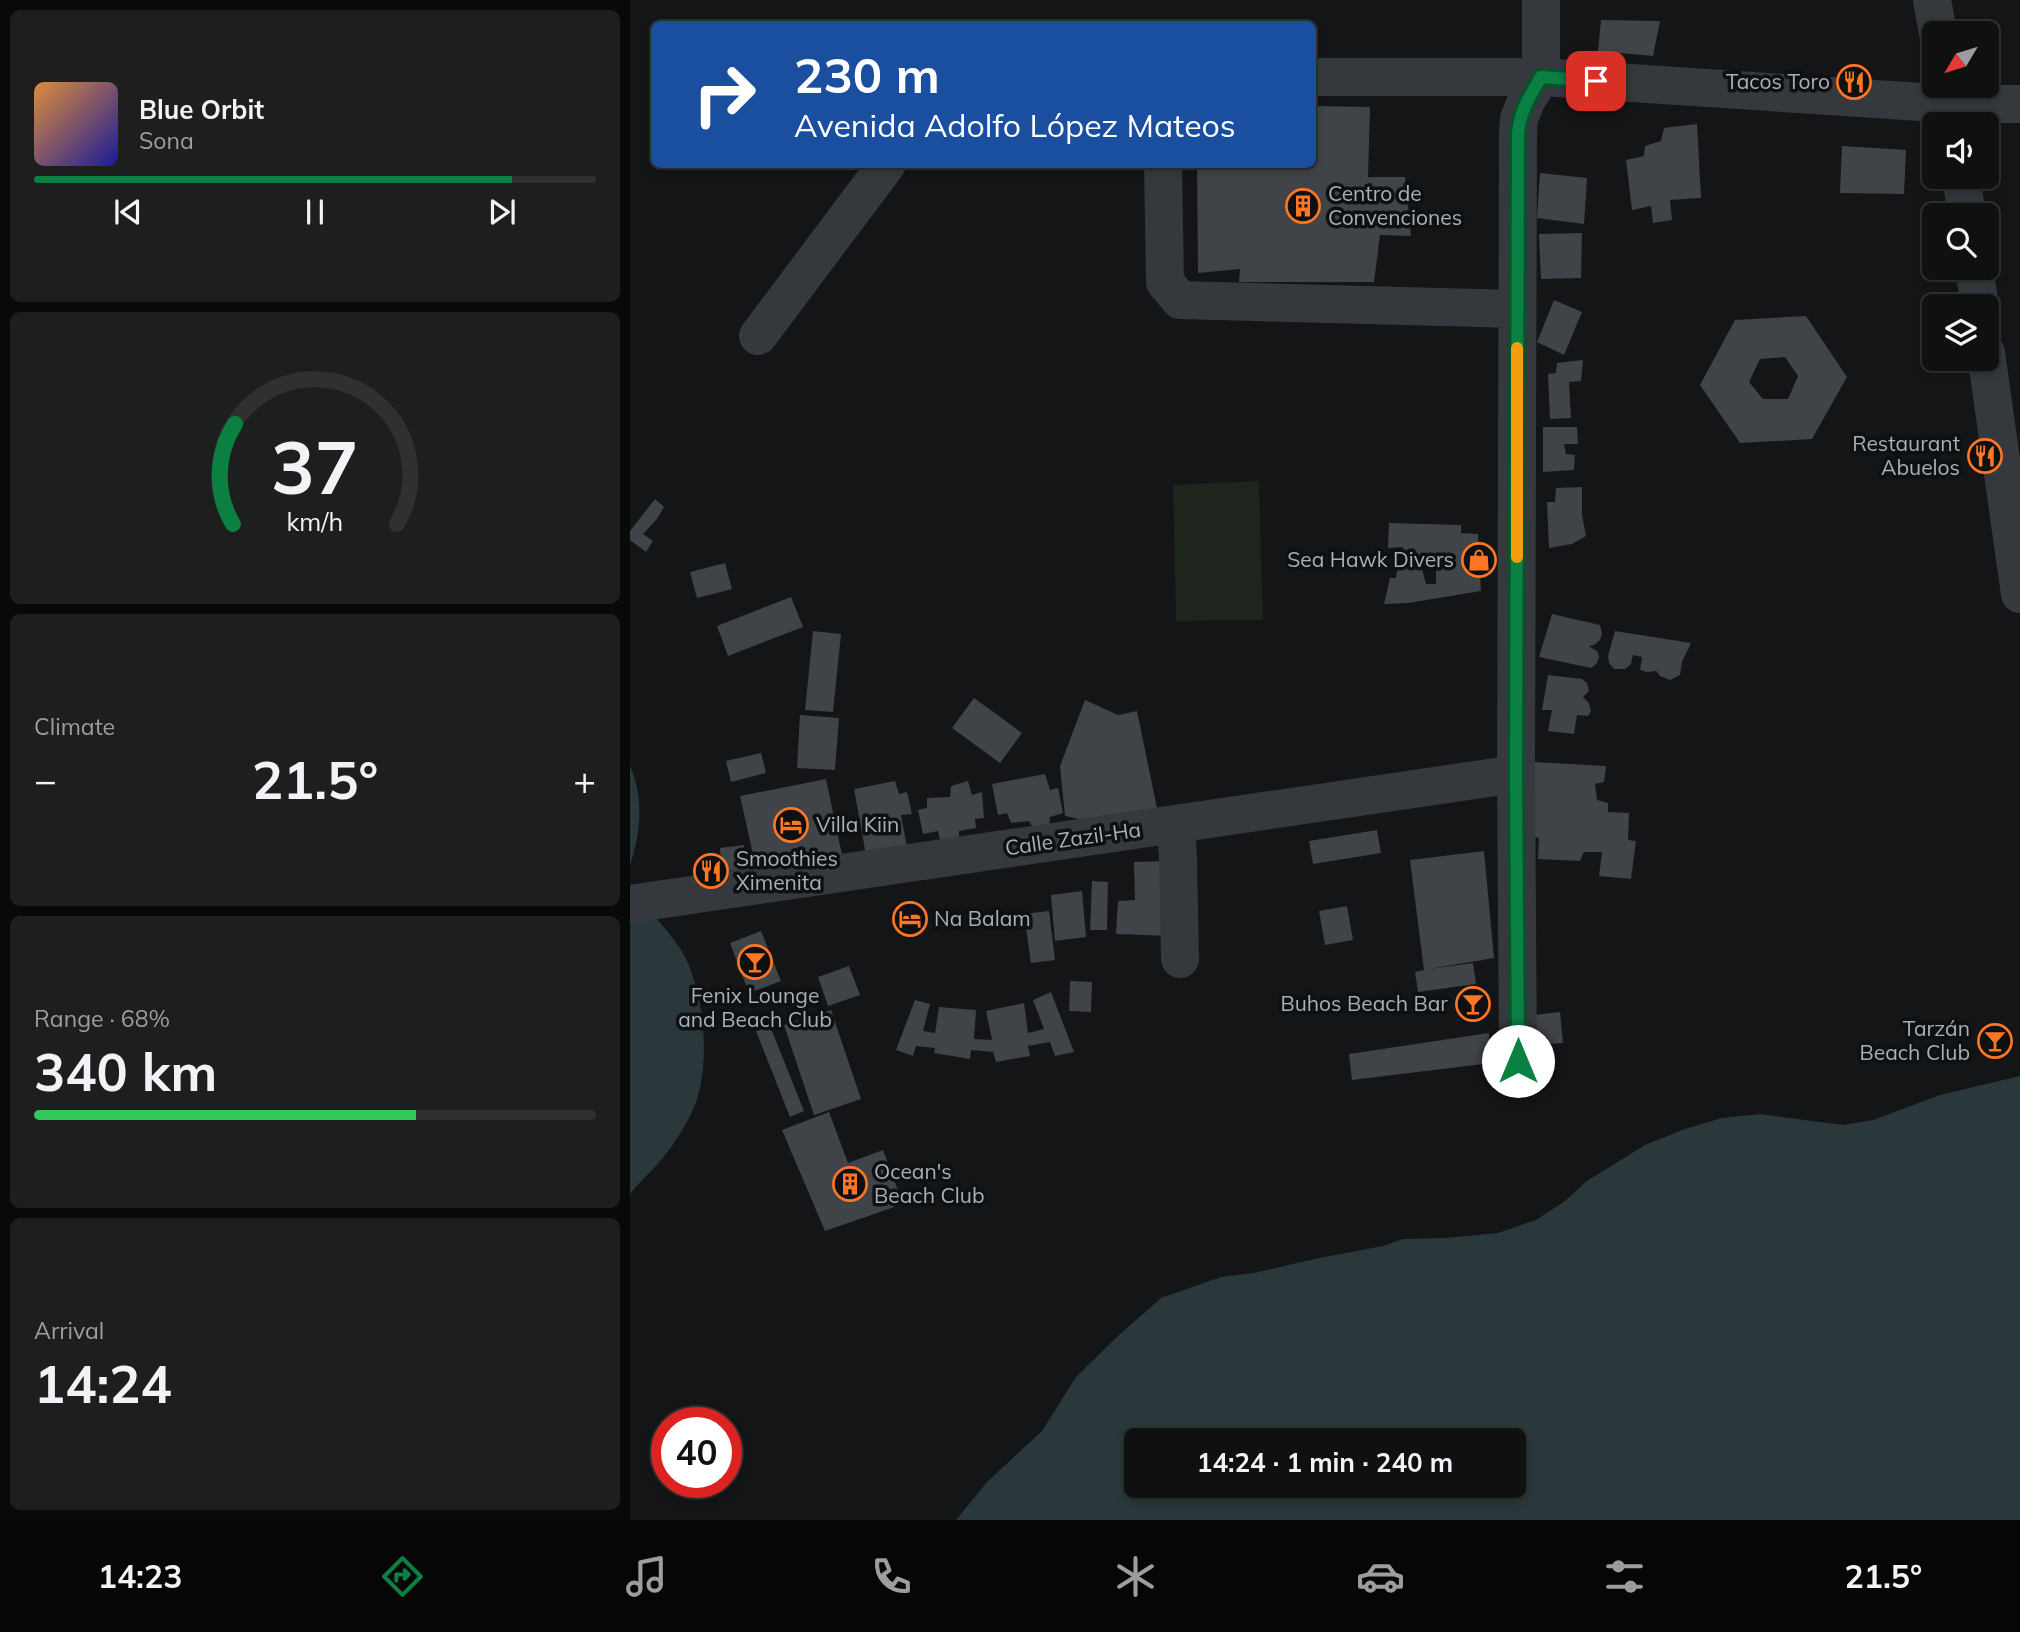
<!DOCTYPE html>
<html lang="en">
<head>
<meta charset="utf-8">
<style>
	:root { --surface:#0f1010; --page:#1d1e1e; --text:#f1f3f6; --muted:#9b9d9f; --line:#2f3030; --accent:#0b8043 }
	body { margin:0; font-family:Mulish,sans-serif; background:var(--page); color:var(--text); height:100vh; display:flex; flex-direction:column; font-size:26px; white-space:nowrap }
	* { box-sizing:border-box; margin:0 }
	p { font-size:23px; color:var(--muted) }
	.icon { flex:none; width:38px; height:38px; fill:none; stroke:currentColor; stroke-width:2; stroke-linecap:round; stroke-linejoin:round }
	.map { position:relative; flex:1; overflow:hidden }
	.sheet { display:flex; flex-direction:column; gap:10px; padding:10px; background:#080909; width:630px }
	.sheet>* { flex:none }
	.banner { position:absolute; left:21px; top:21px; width:665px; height:147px; border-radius:10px; box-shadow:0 4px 10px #0003,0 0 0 2px var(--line); background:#1a4fa0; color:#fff; overflow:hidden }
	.needle { width:46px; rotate:232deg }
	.controls { position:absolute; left:1292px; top:21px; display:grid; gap:14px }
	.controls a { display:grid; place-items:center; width:77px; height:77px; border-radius:10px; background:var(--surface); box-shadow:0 4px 10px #0003,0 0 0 2px var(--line); font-size:35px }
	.speed { position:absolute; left:21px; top:1407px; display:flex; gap:14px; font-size:35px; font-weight:700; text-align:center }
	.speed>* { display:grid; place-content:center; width:91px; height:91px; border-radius:50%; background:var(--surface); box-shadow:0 4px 10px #0003,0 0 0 2px var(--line); line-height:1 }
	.speed .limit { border:10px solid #d22; background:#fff; color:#111 }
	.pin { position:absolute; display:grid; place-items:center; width:60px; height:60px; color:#fff; margin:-30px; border-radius:14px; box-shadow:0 4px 10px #0006 }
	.me { position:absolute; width:77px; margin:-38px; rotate:0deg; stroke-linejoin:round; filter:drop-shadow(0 0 5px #0008) }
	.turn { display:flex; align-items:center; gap:24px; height:147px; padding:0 28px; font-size:32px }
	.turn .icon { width:91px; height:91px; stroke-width:2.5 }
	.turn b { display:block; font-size:49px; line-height:60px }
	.big { font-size:52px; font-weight:700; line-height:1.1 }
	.sheet .card { flex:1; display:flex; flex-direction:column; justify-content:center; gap:10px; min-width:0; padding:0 24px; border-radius:10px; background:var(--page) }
	.sheet .dial { align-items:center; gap:0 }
	.dial svg { height:182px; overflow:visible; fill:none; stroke:var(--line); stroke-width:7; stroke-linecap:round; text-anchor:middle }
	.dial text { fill:var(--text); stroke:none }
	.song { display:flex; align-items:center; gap:21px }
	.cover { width:84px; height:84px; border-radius:10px; background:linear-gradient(135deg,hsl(30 70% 55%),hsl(240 70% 35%)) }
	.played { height:7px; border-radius:4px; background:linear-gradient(90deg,var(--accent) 85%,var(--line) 85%) }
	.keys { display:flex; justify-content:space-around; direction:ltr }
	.heat { display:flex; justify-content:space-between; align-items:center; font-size:38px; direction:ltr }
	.charge { height:10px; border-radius:5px; background:linear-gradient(90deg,#34c759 68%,var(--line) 0) }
	.trip { position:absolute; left:494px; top:1428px; width:402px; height:70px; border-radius:10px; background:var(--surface); box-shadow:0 4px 10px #0003,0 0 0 2px var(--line); font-weight:700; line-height:70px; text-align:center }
	.dock { display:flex; height:112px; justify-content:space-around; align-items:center; background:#060606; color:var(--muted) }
	.dock .icon { width:49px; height:49px }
	.dock .current { color:var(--accent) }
	.dock b { font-size:32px; color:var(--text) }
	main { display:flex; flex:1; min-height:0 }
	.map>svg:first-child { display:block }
</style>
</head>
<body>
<main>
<section class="sheet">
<div class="card">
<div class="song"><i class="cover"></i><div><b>Blue Orbit</b><p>Sona</p></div></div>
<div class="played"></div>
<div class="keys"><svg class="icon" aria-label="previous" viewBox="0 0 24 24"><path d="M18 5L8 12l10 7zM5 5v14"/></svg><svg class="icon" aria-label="pause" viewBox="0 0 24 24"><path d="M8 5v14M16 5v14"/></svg><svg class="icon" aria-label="next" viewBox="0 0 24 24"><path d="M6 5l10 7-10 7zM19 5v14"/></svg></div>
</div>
<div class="card dial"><svg viewBox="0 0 100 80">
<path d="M14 69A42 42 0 1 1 86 69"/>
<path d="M14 69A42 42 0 0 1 15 25" stroke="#0b8043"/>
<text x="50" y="56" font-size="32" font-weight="700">37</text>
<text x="50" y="72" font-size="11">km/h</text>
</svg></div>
<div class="card"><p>Climate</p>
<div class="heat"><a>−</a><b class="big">21.5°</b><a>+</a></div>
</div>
<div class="card"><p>Range · 68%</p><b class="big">340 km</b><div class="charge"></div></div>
<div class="card"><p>Arrival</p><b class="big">14:24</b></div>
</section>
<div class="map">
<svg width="1390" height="1520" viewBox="0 0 1390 1520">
	<rect width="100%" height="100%" fill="#141516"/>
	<path fill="#1d251c" d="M629,481L633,620L546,621L543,485Z"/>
	<path fill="#2a383b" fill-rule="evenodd" d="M0,766C14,798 11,832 0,865Z
		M0,892C20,911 42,933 55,957C74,995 80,1059 67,1099C62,1116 44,1145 32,1159C22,1171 10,1181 0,1194Z
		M1390,1076V1520H326L357,1482L412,1431L446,1377L489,1335L531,1298L591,1277L624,1273L689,1258L753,1246L773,1239L816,1238L868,1233L906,1220L935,1201L957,1181L1015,1145L1055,1129L1092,1118L1130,1114L1213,1125L1243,1120L1310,1095ZM506,1440H884V1486H506Z"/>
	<path fill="#404347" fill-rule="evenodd" d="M971,20L1030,21L1023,56L968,51Z
		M682,106L740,107L738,177H775L781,236L750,235L744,282H609L610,269L568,273L567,164H682Z
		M1067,124L1071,198L1040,200L1042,220L1023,223L1021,206L1002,210L996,160L1014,156L1015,146L1031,141L1034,128Z
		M1212,146L1276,150L1274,194L1210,193Z
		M910,173L957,178L954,224L907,218Z
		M952,233L951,278L911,279L909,234Z
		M924,300L952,312L934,355L907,342Z
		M1176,316L1217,377L1182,439L1110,443L1070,385L1105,320ZM1155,357L1168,376L1158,399H1133L1119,382L1130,359Z
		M953,360L951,381L939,382L941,418L920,419L918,374L926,373L927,363Z
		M913,427H947L948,444H934L936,454L945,455L944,470L913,472Z
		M952,487V515L956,536L942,544L919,548L917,502H925L926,488Z
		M25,499L34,507L27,519L13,534L23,541L16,552L0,540V531Z
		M759,523L831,525V533L848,534L851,591L778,603L754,604L760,578H766L768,564L790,562L796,584H806V557L772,555L773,547L758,548Z
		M95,563L102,589L67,598L60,572Z
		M161,597L173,627L98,656L87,626Z
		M922,614L970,625L972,634L970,640L964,645L959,646L968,652L969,657L967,663L961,668L909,657Z
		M183,631L211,634L203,712L175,710Z
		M985,631L1061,643L1052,662L1050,675L1040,680L1030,676L1026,671L1017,672L1010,670L1012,657L1003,655L1001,664L995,669H984L979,663L978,656Z
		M918,675L952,679L957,683L959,691L953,697L959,703L961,711L958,716L947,715L944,734L918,731L922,710H912Z
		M344,698L392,733L370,763L322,728Z
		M455,700L488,715L507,711L528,813L464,822L435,816L430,766Z
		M170,715L209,718L205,770L167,768Z
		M131,753L136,773L101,782L96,761Z
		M904,762L976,766L974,782L965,784L967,800L978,803V812L999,813L998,840L1006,841L1001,879L969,876L972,852H954L950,861L908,859L909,838L901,836Z
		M415,774L420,790L428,788L433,813L420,817L419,827L403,828L399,821L381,823L377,813L368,815L362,784Z
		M196,779L212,855L127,872L110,796Z
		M265,781L269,794L277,792L282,814L271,815L277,847L236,855L224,789Z
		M338,781L342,795L352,792L354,818L345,819L346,828L329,831V841L311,843L308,831L293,834L288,810L297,808V798L320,797L321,786Z
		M747,830L751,853L683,864L679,841Z
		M114,845L117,871L92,874L90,848Z
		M854,851L864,958L799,969L843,963L846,984L788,992L785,972L794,970L780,860Z
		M538,861L540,936L486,934L488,901L505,900L504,862Z
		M462,881L478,882L477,930H460Z
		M452,891L456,937L425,941L421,895Z
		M717,906L723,940L695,945L689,911Z
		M419,911L425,960L401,963L394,914Z
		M131,931L151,981L119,993L100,943Z
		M219,966L230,995L198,1006L188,977Z
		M440,981L462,982L461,1012L439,1011Z
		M421,992L444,1052L425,1056L420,1042L398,1046L400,1056L366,1062L363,1052L341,1050L340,1059L304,1053L305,1048L286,1046L283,1056L266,1050L285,1000L300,1004L293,1031L305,1033L309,1007L346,1010L344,1039L362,1040L356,1011L394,1003L398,1033L414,1029L403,1000Z
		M201,1010L231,1099L184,1115L154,1025Z
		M930,1012L933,1043L907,1045L904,1015Z
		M140,1026L174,1111L160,1117L126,1031Z
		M859,1033L861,1063L722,1080L719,1054Z
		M199,1112L218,1163L253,1150L273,1204L195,1231L152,1130Z"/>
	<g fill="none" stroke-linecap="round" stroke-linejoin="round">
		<path stroke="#35383c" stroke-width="38" d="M1302,0L1308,33
			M682,77H911L1321,104H1390
			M533,164L535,282L550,300L887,309
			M1331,177L1337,215
			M1344,268L1350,306
			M128,336L257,164
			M1356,353L1390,594
			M546,824L548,859L550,959
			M0,904L886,774
			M888,1061L886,774L888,133L889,119L896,101L911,77V0"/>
	</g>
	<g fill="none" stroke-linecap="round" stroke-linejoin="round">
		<g stroke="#07532c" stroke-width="18">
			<path id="route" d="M888,1061L886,774L888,133C890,111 900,96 911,77L966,81"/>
		</g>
		<use href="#route" stroke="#0b8043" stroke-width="12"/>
		<path stroke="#f59e0b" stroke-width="12" d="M887,557V348"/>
	</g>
	<defs>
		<g id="restaurant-ring" transform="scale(1.75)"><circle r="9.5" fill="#0f1011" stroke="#ff7724" stroke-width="1.5"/><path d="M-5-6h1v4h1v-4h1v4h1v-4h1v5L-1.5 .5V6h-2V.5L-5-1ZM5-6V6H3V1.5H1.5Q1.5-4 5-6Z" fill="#ff7724"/></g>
		<g id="building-ring" transform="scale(1.75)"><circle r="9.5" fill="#0f1011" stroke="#ff7724" stroke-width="1.5"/><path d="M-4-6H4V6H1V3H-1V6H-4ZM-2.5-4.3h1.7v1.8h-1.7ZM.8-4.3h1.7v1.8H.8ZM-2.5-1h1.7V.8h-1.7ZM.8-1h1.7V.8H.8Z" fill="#ff7724"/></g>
		<g id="shop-ring" transform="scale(1.75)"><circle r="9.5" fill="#0f1011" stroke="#ff7724" stroke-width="1.5"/><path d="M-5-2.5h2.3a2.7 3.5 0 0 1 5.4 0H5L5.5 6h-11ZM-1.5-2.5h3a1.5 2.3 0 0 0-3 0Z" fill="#ff7724"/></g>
		<g id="hotel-ring" transform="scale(1.75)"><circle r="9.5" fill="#0f1011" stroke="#ff7724" stroke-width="1.5"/><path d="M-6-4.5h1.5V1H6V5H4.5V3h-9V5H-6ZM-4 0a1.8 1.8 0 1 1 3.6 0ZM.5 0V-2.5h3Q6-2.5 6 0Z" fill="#ff7724"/></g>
		<g id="bar-ring" transform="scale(1.75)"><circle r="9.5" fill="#0f1011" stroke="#ff7724" stroke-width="1.5"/><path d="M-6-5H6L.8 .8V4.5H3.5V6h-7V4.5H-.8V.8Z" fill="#ff7724"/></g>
	</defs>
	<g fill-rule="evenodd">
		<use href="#restaurant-ring" x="1224" y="82"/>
		<use href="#building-ring" x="673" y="206"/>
		<use href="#restaurant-ring" x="1355" y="456"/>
		<use href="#shop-ring" x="849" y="560"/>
		<use href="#hotel-ring" x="161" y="825"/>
		<use href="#restaurant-ring" x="81" y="871"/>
		<use href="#hotel-ring" x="280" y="919"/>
		<use href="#bar-ring" x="125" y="962"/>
		<use href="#bar-ring" x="843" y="1004"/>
		<use href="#bar-ring" x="1365" y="1041"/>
		<use href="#building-ring" x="220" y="1184"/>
	</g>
	<g text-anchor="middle" stroke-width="7" stroke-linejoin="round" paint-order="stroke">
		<g font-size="21" fill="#a5b0b8" stroke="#0f1011" text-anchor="end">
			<text x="1200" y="89">Tacos Toro</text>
			<text x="698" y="201" text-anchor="start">Centro de<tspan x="698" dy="24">Convenciones</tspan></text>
			<text x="1330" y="451">Restaurant<tspan x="1330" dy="24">Abuelos</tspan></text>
			<text x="824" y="567">Sea Hawk Divers</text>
			<text x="186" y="832" text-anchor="start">Villa Kiin</text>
			<text x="106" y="866" text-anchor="start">Smoothies<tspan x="106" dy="24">Ximenita</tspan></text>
			<text x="304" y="926" text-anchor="start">Na Balam</text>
			<text x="125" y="1003" text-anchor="middle">Fenix Lounge<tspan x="125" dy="24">and Beach Club</tspan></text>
			<text x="818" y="1011">Buhos Beach Bar</text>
			<text x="1340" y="1036">Tarzán<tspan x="1340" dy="24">Beach Club</tspan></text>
			<text x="244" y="1179" text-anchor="start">Ocean's<tspan x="244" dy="24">Beach Club</tspan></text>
		</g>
		<g font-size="21" fill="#a5b0b8" stroke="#0f1011">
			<text transform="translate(443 839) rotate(-8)" y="7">Calle Zazil-Ha</text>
		</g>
	</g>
</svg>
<div class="controls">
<a><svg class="needle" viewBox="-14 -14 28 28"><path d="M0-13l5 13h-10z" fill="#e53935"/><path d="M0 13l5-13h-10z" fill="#9b9d9f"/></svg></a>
<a><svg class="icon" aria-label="sound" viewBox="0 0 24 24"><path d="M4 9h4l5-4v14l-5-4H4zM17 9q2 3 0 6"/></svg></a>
<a><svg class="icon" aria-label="search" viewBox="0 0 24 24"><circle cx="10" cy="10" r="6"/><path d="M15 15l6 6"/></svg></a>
<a><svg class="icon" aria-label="layers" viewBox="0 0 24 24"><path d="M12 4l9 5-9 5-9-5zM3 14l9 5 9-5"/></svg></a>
</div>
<div class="speed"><div class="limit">40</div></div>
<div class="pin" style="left:966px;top:81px;background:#d93025"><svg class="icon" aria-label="arrive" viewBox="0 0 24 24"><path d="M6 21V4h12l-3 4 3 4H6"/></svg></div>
<svg class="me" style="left:888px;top:1061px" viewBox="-20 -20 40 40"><circle r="19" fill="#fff"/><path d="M0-13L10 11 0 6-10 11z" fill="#0b8043"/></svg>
<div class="trip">14:24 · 1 min · 240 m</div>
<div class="banner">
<div class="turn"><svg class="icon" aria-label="right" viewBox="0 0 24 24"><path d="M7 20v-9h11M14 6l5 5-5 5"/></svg><div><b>230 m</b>Avenida Adolfo López Mateos</div></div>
</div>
</div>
</main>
<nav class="dock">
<b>14:23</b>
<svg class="icon current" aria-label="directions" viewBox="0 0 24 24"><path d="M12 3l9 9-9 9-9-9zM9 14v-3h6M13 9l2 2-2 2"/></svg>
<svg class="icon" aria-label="music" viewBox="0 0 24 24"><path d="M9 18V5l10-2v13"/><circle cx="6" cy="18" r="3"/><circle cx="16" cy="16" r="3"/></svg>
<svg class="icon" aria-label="phone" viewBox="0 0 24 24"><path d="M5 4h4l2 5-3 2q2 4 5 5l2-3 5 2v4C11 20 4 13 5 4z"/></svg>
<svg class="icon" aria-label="climate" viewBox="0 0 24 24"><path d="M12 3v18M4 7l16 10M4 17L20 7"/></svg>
<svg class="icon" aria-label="car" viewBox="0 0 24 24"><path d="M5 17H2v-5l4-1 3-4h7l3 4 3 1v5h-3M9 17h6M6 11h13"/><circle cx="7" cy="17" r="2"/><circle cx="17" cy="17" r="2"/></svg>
<svg class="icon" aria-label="filters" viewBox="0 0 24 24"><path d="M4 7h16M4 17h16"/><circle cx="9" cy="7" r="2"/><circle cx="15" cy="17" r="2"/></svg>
<b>21.5°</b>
</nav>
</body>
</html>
